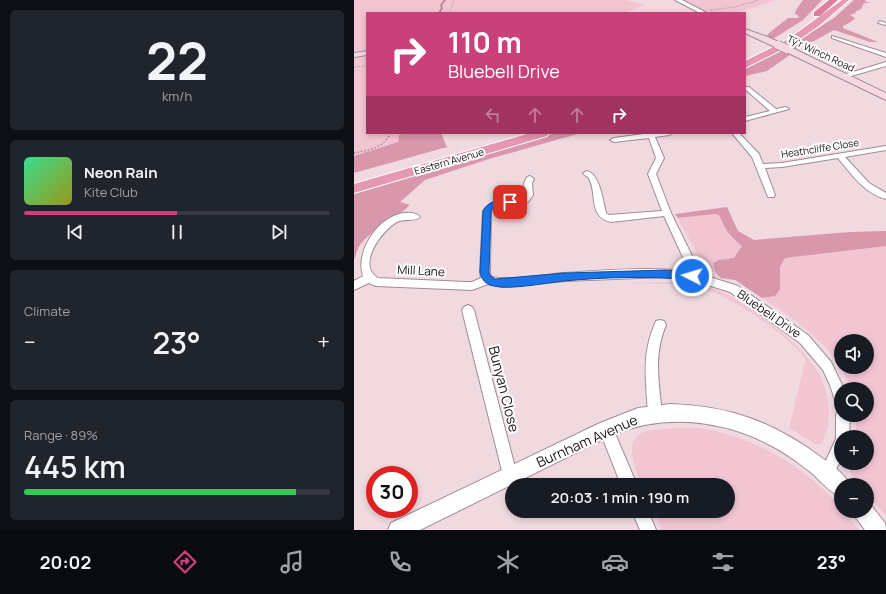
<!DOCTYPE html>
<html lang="en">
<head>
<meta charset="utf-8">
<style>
	:root { --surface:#171b24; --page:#20242c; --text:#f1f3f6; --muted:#9ea1a6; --line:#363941; --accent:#ca407a }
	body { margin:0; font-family:Manrope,sans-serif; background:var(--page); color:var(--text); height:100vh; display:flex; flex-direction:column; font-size:15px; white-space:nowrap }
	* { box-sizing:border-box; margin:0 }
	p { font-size:13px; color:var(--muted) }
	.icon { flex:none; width:22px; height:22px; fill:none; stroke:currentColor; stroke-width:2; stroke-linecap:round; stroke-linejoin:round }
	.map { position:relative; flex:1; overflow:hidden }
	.sheet { display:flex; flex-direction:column; gap:10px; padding:10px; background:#0d0f14; width:354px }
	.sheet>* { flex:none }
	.top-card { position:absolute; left:12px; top:12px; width:380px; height:122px; border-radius:0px; box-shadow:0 2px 6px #0003; background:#ca407a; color:#fff; overflow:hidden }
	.buttons { position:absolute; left:480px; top:334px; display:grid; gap:8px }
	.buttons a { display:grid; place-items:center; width:40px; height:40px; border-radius:50%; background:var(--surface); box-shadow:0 2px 6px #0003; font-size:20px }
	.speed { position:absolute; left:12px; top:466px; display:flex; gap:8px; font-size:20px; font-weight:700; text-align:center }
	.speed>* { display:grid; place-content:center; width:52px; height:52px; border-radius:50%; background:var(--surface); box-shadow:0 2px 6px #0003; line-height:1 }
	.speed .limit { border:6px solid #d22; background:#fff; color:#111 }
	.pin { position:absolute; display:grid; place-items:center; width:34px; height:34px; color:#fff; margin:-17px; border-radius:8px; box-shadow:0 2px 6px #0006 }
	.me { position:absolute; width:44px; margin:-22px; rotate:275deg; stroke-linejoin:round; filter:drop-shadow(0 0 3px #0008) }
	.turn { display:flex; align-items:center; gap:14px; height:84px; padding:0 16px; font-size:18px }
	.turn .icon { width:52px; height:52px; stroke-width:2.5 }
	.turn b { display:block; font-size:28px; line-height:34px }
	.lanes { display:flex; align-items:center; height:38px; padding:0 16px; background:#0003; justify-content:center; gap:20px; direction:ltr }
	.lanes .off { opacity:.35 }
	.big { font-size:30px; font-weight:600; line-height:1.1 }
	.sheet .tile { flex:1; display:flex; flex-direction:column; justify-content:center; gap:6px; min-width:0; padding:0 14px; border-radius:6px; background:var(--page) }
	.sheet .dial { align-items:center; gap:0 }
	.dial b { font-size:52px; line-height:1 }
	.song { display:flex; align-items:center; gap:12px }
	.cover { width:48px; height:48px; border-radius:6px; background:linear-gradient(135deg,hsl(150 70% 55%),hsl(60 70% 35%)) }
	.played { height:4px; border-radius:2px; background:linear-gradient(90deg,var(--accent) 50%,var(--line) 50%) }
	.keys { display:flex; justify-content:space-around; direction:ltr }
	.heat { display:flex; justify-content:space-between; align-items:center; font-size:22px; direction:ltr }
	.charge { height:6px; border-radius:3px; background:linear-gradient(90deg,#34c759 89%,var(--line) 0) }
	.trip { position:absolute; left:151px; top:478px; width:230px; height:40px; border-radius:20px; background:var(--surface); box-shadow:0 2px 6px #0003; font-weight:600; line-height:40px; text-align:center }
	.tab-bar { display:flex; height:64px; justify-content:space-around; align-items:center; background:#090b0e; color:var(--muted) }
	.tab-bar .icon { width:28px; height:28px }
	.tab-bar .selected { color:var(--accent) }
	.tab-bar b { font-size:18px; color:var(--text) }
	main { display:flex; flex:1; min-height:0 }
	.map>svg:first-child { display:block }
</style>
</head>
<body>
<main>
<section class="sheet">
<div class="tile dial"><b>22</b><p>km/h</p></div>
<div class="tile">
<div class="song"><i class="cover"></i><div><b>Neon Rain</b><p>Kite Club</p></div></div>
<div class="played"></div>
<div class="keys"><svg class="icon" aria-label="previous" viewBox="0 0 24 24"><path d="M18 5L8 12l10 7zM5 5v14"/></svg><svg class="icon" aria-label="pause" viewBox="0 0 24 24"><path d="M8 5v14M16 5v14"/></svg><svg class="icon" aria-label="next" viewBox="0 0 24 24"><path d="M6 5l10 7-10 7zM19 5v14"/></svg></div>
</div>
<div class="tile"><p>Climate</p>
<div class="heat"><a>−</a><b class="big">23°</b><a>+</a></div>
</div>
<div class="tile"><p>Range · 89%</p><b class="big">445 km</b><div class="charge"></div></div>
</section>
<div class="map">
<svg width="532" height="530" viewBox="0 0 532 530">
	<rect width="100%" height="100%" fill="#f0dae0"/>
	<path fill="#f2c5d2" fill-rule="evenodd" d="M0,0H272L291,5L271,13H13V50L0,52Z
		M330,0H420C406,7 371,17 356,13C347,11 338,4 330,0Z
		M13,55V133H51L45,135L44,142L0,156V56Z
		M361,214L365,215C371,229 376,237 388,245L380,259L365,260L362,272L351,269L324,218Z
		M532,246V516L513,494V485H506C500,478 494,472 496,463H513V437H502V415H513V389H496C484,347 442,321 408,298L421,296L426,290V267L431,258ZM487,341H513V367H487Z
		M320,282C338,283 353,285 370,293C385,300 400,311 413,321C444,345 477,373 475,416C474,427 473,436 466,444H461L435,428L452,359C430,333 376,294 343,287C319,282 296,285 272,283Z
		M324,428C333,428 343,427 352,429C404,439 453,468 487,508V511H489L505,530H308L300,511H374V485H288C281,469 267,438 293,431C303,429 314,429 324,428Z"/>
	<path fill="#d997ac" d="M449,0H468L449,20L419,39H414L412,37L415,33L434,18H444L445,16L441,14L442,10Z
		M500,0H511L512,2L517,3H510L507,9L501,12L502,13L496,15L501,18L497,22L489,26V28L524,42H516L480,30L460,41L446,45L444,49L434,47L480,18Z
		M429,50L437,54L413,71L391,76V68Z
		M51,133H87L93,147L0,173V156L44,142L45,135Z
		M202,133H227L135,159L71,180L46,202L56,205C41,220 18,229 6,245C3,249 2,256 0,260V194Z
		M373,207L384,231L400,240L496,232L532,231V246L431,258L426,267V290L421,296L408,298L381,280L366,278L362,273L359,263L365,260L380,258L388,246C375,235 372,231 365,215L361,214L324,218L321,214Z"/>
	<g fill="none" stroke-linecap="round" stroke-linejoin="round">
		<path stroke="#b7798d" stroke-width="1.5" d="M85,13L88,8L87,5L91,0"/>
		<g stroke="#a08c92" stroke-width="2">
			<path id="minor" d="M526,21L532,23V25L524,23Z
				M478,36L532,53V57L478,38Z
				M391,87H395L422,109L432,107L435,109L391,121V117L416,111L391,89Z
				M297,133H318L315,135L301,137L310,158L302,174L317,213L342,264L343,273L384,286L454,335L477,362L490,389H487V405L482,403L476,385L469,370L446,343L376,292L338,280L311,277L211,281L148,287L134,284L118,290L22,286L15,283L0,290V281L9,276C0,249 29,209 58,213C62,214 64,214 66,217C62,222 51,218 43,222C28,230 2,265 24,278L111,282H118L127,278L126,272L129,211C137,198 154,198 169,197L171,195L170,183L173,177L176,176L180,179L178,183L179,195L174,202L147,205L137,212L136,272L137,277C161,281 187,275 210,273C250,270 293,267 333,271L332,264L310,216L257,222C233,217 244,191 234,177C232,176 230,175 229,173L233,171C246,174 249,201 252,213L255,215L308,211L294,174L302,158L295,138L260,142L256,140L260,138Z
				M378,133H385L405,154L409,164L428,163L532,146V150L491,157L515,183L532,193V199C510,193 498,175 484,158L428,167L411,168L421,195L420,197H414L398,157Z
				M114,305L118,307L120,310L163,475L161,480L156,482L151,480L149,475L108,310L110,307Z
				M306,320L310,321L312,325C299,355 305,383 308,414L306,419L301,421L296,419L294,414C292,379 287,354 302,321Z
				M487,409V415H496L495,437H487V459L478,478L473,480L468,478L466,473L482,439V415L484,410Z
				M252,422L257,424L283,485H267L245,429L247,424Z
				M278,511H294L302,530H286Z"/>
		</g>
		<g stroke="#a08c92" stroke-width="2">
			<path id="tertiary" d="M321,0H328L353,13H346Z
				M532,62V66L490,78L486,76Z
				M317,404C376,406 420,422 468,458C477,464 491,474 496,485H487V497C476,492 469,484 461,476C454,470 446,464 439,459C386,422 318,410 258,435L66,530H34L37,523L246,423L284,408Z
				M513,502L516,504L531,523L532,530H511L502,518L499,511H513Z"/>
		</g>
		<g stroke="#a08c92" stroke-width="2">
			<path id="secondary" d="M391,29L416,38L417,40L413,42H410L391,33Z
				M430,47H436L532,93V100L430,51Z
				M13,51V55L0,57V53Z"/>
		</g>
		<g stroke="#fff" stroke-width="2">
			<path id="trunk" d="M488,0H495L466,25L439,44L391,68V61L433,40Z
				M176,133H195L193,136L0,193V184Z"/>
		</g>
		<g stroke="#fff" stroke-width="2">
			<path id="motorway" d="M475,0H484L466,16H460V12Z"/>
		</g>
		<path stroke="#9c8c90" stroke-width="1" stroke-dasharray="1 1.5" stroke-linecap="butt" d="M357,10L381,7L405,0
			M95,13L100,0
			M0,67L13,66"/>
		<path stroke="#9c8c90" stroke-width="1.5" stroke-dasharray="1.5 2" stroke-linecap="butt" d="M0,153C14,150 31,148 36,133"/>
		<use href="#minor" fill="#fff" fill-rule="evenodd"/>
		<use href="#tertiary" fill="#fff" fill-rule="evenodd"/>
		<use href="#secondary" fill="#f5d8e2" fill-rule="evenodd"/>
		<use href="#trunk" fill="#e698b2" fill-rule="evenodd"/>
		<use href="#motorway" fill="#df7e9f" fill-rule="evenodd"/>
		<g stroke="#a08c92" stroke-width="8" stroke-linecap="butt">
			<path id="secondary-bridge-far1" d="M413,40L426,46"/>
		</g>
		<g stroke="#a08c92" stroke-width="10" stroke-linecap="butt">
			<path id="secondary-bridge" d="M424,45L433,49"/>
		</g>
		<use href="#secondary-bridge-far1" stroke="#f5d8e2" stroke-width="6"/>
		<use href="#secondary-bridge" stroke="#f5d8e2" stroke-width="8"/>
	</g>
	<path fill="#1a73e8" stroke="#114b97" d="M156,199L160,202L159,204L143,206L137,211L135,272L136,275L141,279L211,273L311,270L338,272L342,273L343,276L342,279L338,280C296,276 252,277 210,281C191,283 156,290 140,286C132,285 127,279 126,272L129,211C135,200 145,201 156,199Z"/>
	<g text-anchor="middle" stroke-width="4" stroke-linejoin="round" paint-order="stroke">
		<g font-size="10" fill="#1b1315" stroke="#fff">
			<text transform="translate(467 53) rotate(25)" y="4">Tŷ'r Winch Road</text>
			<text transform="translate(466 148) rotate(-9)" y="4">Heathcliffe Close</text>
			<text transform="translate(95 161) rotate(-16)" y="4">Eastern Avenue</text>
		</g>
		<g font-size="12" fill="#1b1315" stroke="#fff">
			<text transform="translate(67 271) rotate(3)" y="4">Mill Lane</text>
			<text transform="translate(415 314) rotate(35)" y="4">Bluebell Drive</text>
		</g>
		<g font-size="14" fill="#1b1315" stroke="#fff">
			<text transform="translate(150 389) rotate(76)" y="5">Bunyan Close</text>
			<text transform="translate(233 441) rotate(-24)" y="5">Burnham Avenue</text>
		</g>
	</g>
</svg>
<div class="buttons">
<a><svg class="icon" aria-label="sound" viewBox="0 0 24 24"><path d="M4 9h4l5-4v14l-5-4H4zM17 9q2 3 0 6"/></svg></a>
<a><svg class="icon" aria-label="search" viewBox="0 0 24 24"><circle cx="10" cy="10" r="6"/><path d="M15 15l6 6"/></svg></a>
<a>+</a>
<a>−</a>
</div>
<div class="speed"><div class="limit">30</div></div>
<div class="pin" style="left:156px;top:202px;background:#d93025"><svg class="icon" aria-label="arrive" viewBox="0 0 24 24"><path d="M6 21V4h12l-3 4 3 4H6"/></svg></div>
<svg class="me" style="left:338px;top:276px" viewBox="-20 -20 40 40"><circle r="17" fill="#1a73e8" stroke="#fff" stroke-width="3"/><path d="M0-11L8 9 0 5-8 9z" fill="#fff"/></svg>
<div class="trip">20:03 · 1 min · 190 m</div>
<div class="top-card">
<div class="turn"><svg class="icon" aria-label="right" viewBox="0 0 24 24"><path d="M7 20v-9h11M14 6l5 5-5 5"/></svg><div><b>110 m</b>Bluebell Drive</div></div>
<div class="lanes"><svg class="icon off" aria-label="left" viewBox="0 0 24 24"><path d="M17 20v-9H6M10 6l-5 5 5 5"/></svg><svg class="icon off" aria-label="ahead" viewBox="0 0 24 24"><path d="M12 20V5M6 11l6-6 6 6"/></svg><svg class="icon off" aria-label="ahead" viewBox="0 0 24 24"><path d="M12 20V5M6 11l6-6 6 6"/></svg><svg class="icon" aria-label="right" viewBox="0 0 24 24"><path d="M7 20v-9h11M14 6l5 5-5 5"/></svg></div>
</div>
</div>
</main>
<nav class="tab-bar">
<b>20:02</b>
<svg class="icon selected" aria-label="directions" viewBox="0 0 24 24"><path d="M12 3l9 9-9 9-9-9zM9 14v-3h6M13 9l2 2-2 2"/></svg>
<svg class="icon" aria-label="music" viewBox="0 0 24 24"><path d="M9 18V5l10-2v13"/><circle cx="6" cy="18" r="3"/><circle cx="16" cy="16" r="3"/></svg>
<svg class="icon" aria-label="phone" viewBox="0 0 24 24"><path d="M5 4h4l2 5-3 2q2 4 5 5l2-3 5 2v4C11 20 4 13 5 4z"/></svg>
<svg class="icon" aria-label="climate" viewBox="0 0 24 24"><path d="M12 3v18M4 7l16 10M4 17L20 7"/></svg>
<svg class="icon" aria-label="car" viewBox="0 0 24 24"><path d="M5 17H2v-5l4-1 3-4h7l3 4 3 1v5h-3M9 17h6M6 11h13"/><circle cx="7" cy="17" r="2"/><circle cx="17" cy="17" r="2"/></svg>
<svg class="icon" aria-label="filters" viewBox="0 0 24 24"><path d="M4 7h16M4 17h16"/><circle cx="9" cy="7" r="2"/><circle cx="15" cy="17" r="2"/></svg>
<b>23°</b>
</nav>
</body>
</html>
